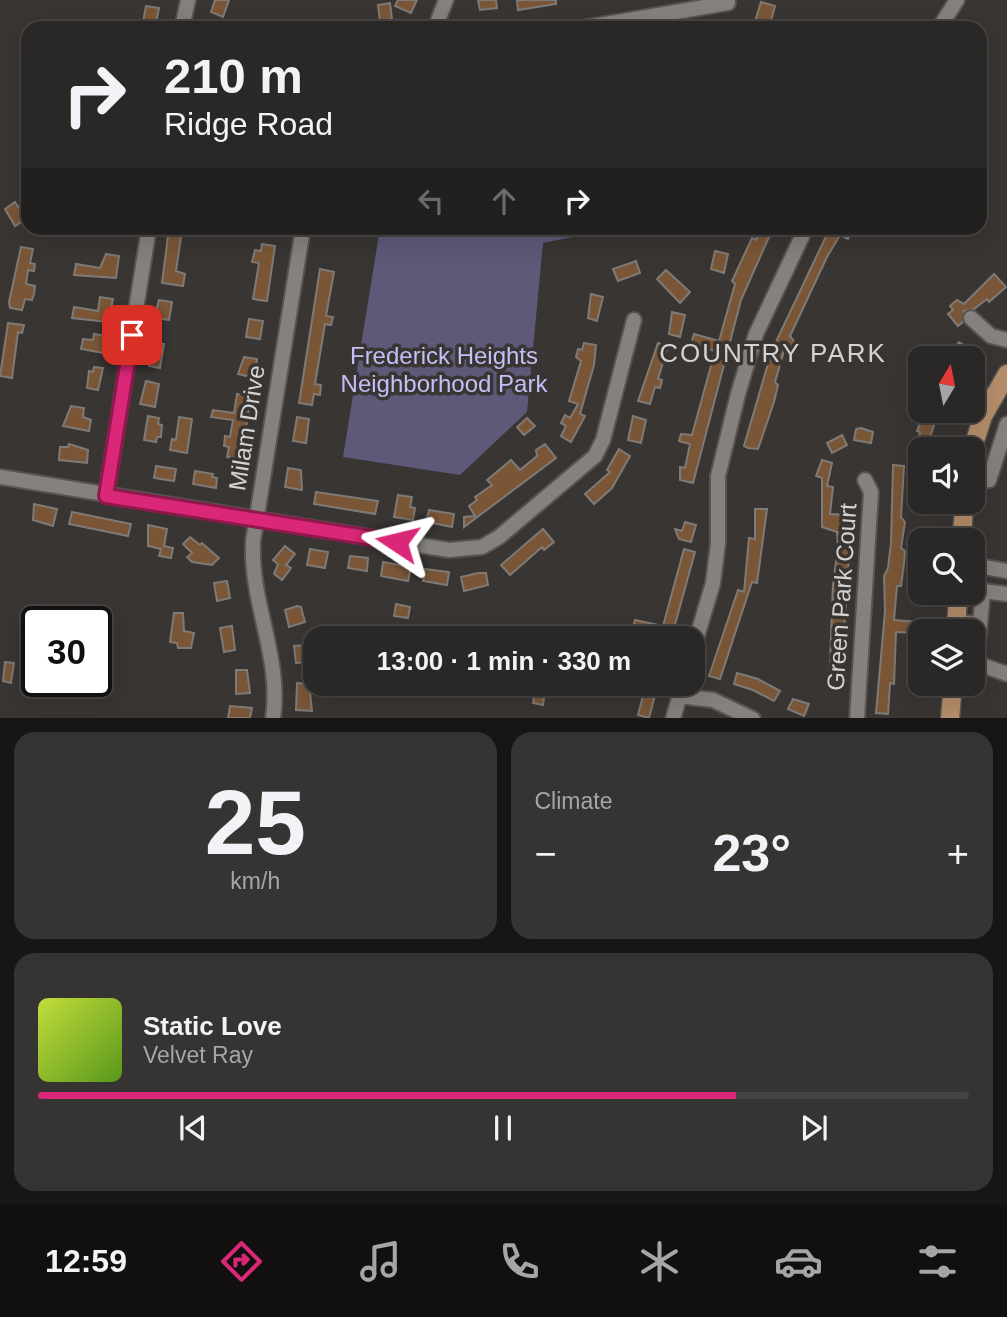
<!DOCTYPE html>
<html lang="en">
<head>
<meta charset="utf-8">
<style>
	:root { --surface:#2a2826; --page:#363432; --text:#f1f3f6; --muted:#a5a6a7; --line:#464443; --accent:#db2777 }
	body { margin:0; font-family:Helvetica,sans-serif; background:var(--page); color:var(--text); height:100vh; display:flex; flex-direction:column; font-size:26px; white-space:nowrap }
	* { box-sizing:border-box; margin:0 }
	p { font-size:23px; color:var(--muted) }
	.icon { flex:none; width:38px; height:38px; fill:none; stroke:currentColor; stroke-width:2; stroke-linecap:round; stroke-linejoin:round }
	.map { position:relative; height:718px; overflow:hidden }
	.drawer { display:flex; flex-direction:column; gap:14px; padding:14px; background:#171615; flex:1 }
	.drawer>* { flex:none }
	.banner { position:absolute; left:21px; top:21px; width:966px; height:214px; border-radius:21px; box-shadow:0 7px 28px #0002,0 0 0 2px var(--line); background:#2a2826; color:var(--text); overflow:hidden }
	.needle { width:46px; rotate:10deg }
	.controls { position:absolute; left:908px; top:346px; display:grid; gap:14px }
	.controls a { display:grid; place-items:center; width:77px; height:77px; border-radius:14px; background:var(--surface); box-shadow:0 7px 28px #0002,0 0 0 2px var(--line); font-size:35px }
	.speed { position:absolute; left:21px; top:606px; display:flex; gap:14px; font-size:35px; font-weight:700; text-align:center }
	.speed>* { display:grid; place-content:center; width:91px; height:91px; border-radius:50%; background:var(--surface); box-shadow:0 7px 28px #0002,0 0 0 2px var(--line); line-height:1 }
	.speed .limit { border:4px solid #111; border-radius:10px; background:#fff; color:#111 }
	.pin { position:absolute; display:grid; place-items:center; width:60px; height:60px; color:#fff; margin:-30px; border-radius:14px; box-shadow:0 4px 10px #0006 }
	.me { position:absolute; width:77px; margin:-38px; rotate:280deg; stroke-linejoin:round; filter:drop-shadow(0 0 5px #0008) }
	.turn { display:flex; align-items:center; gap:24px; height:147px; padding:0 28px; font-size:32px }
	.turn .icon { width:91px; height:91px; stroke-width:2.5 }
	.turn b { display:block; font-size:49px; line-height:60px }
	.lanes { display:flex; align-items:center; height:66px; padding:0 28px; background:#0003; justify-content:center; gap:35px; direction:ltr }
	.lanes .off { opacity:.35 }
	.big { font-size:52px; font-weight:700; line-height:1.1 }
	.drawer .widget { flex:1; display:flex; flex-direction:column; justify-content:center; gap:10px; min-width:0; padding:0 24px; border-radius:21px; background:var(--page) }
	.drawer .dial { align-items:center; gap:0 }
	.dial b { font-size:91px; line-height:1 }
	.song { display:flex; align-items:center; gap:21px }
	.cover { width:84px; height:84px; border-radius:10px; background:linear-gradient(135deg,hsl(70 70% 55%),hsl(90 70% 35%)) }
	.played { height:7px; border-radius:4px; background:linear-gradient(90deg,var(--accent) 75%,var(--line) 75%) }
	.keys { display:flex; justify-content:space-around; direction:ltr }
	.heat { display:flex; justify-content:space-between; align-items:center; font-size:38px; direction:ltr }
	.drawer .tiles { flex:1; display:grid; gap:14px; grid-template-columns:1fr 1fr }
	.widget:last-child { grid-column:span 2 }
	.trip { position:absolute; left:303px; top:626px; width:402px; height:70px; border-radius:21px; background:var(--surface); box-shadow:0 7px 28px #0002,0 0 0 2px var(--line); font-weight:700; line-height:70px; text-align:center }
	.dock { display:flex; height:112px; justify-content:space-around; align-items:center; background:#11100f; color:var(--muted) }
	.dock .icon { width:49px; height:49px }
	.dock .selected { color:var(--accent) }
	.dock b { font-size:32px; color:var(--text) }
	.map>svg:first-child { display:block }
</style>
</head>
<body>
<div class="map">
<svg width="1007" height="719" viewBox="0 0 1007 719">
	<rect width="100%" height="100%" fill="#383533"/>
	<path fill="#5e5978" d="M380,228H616L543,243L527,412L460,475L343,457Z"/>
	<path fill="#7b5636" stroke="#7e7a77" stroke-width="2" d="M215,0H229L223,17L211,12Z
		M398,0H417L411,13L395,6Z
		M478,0H496L497,8L480,10Z
		M517,0H556V4L518,10Z
		M761,2L775,6L769,28H753Z
		M390,3L392,19L380,21L378,5Z
		M146,6L159,8L155,28L142,27Z
		M15,202L26,219L15,226L5,209Z
		M169,228L182,230L176,271L185,274L183,286L162,283Z
		M761,228H773L741,300L693,483L680,480V467L685,468L690,444L679,441L681,434L692,435L715,351L691,344L694,334L719,341L735,284L732,281L752,238L756,240Z
		M823,228H848L847,231L851,233L848,239L840,235L827,257L790,336L794,341L789,353L784,351L775,382L778,385L774,402L758,449L748,448L744,446L772,350L829,230Z
		M262,244L275,246L267,301L253,299L259,263L252,262L255,250L261,251Z
		M21,247L33,249L30,263L35,264L34,271L28,270L26,284L35,286L34,294L32,300L25,299L22,310L10,308L9,302Z
		M715,251L728,254L724,273L711,269Z
		M106,254L119,256L116,278L74,275L76,264L100,268Z
		M636,261L640,273L618,281L613,269Z
		M320,269L334,272L326,316L333,317L331,325L325,324L315,384L321,385L320,395L314,394L312,405L299,403L300,397Z
		M666,270L690,292L680,303L657,279Z
		M994,274L1006,287L989,302L987,299L974,309L964,311L963,322L958,326L948,314L953,310L950,306L957,300L964,304Z
		M591,294L603,297L597,321L588,318Z
		M100,297L113,299L108,322L72,318L74,307L98,311Z
		M159,300L172,302L169,320L154,318Z
		M672,312L685,315L680,337L669,334Z
		M249,319L263,321L260,339L246,337Z
		M8,323L24,325L22,333L18,332L12,378L0,376Z
		M94,334L107,336L104,353L81,349L83,339L93,340Z
		M152,342L164,344L160,368L149,366Z
		M959,342L971,350L965,359H948L944,354L948,348L952,351Z
		M584,343L596,345L594,365L580,414L585,416L571,442L561,436L566,426L561,423L565,415L570,418L578,404L569,401L581,361L576,357L578,349L582,350Z
		M658,343L668,346L658,379L662,380L660,388L655,387L650,404L638,401Z
		M244,357L257,359L255,378L238,374Z
		M94,367L103,368L98,390L87,388L89,371L93,372Z
		M146,381L159,384L155,407L140,404Z
		M237,394L251,396L241,459L227,457L229,447L224,446L225,436L230,437L233,420L211,417L213,410L234,413Z
		M71,406L84,408L83,417L91,420L89,431L63,426Z
		M924,411H939L929,440L919,437L920,432L917,431Z
		M148,416L159,418L158,424L162,425L161,437H157L156,442L144,440Z
		M633,416L646,420L641,443L628,440Z
		M179,417L192,419L187,453L170,450L172,439L176,440Z
		M297,417L309,419L306,443L293,441Z
		M527,418L535,426L524,435L517,427Z
		M861,428L873,432L871,443L854,440L856,429Z
		M842,435L847,445L832,453L827,443Z
		M69,444L88,450L87,463L59,460L60,447H68Z
		M545,444L556,458L464,527V517L475,516L469,506L477,500L475,497L492,485L487,480L511,460L520,470L537,456L536,450Z
		M619,449L630,456L612,488L594,504L585,494L610,472L607,470Z
		M822,460L832,463L827,486L833,487L830,514L847,515L845,541L850,542L840,690L829,689L833,584L838,548L837,532L822,527V478L816,476Z
		M893,465L904,466L901,517L905,522L901,548L905,551L904,564L901,586H897L894,620L918,622L917,633L896,632L894,684L890,683L888,714L876,713L885,611L884,576L888,568L891,542Z
		M156,466L176,469L174,481L154,478Z
		M288,468L301,470L302,490L285,487Z
		M195,471L213,474L212,477L217,478L216,488L193,484Z
		M316,492L378,501L375,514L314,504Z
		M398,495L412,497L410,507L415,508L413,520L394,517Z
		M34,504L57,509L53,526L33,520Z
		M755,509H767L757,583L752,582L720,679L709,676L738,590L744,592L749,538L755,539Z
		M429,510L454,514L452,527L432,523V520L427,519Z
		M72,512L131,524L128,536L69,524Z
		M685,522L696,525L691,542L679,539L675,529L682,531Z
		M148,525L167,529L164,546L173,548L171,558L159,556L161,549L148,546Z
		M543,529L554,542L544,550L542,547L510,575L501,565Z
		M190,537L200,545L202,543L219,558L212,565L192,562L187,557L192,553L183,544Z
		M285,546L295,554L286,565L291,568L282,580L274,574L278,564L273,560Z
		M310,549L328,552L325,568L307,565Z
		M684,549L695,552L671,639L632,631L635,620L663,626Z
		M350,556L368,558L367,571L348,568Z
		M383,562L411,567L408,581L381,576Z
		M425,569L449,572L447,585L423,581Z
		M478,573H486L488,585L464,591L461,577Z
		M227,581L230,598L217,601L214,583Z
		M396,604L410,607L408,618L394,616Z
		M297,606L301,607L305,622L289,627L285,610Z
		M174,613H183L184,631L194,633L191,648H178L177,643L170,642Z
		M232,626L235,650L224,652L220,628Z
		M307,645L309,662L296,663L294,646Z
		M5,662L14,663L11,683L3,681Z
		M236,670H247L250,693L236,694Z
		M737,673L758,679L780,691L774,701L753,690L734,684Z
		M297,683L309,684L312,711L296,710Z
		M521,684L545,689L543,705L533,703L534,697L519,694Z
		M646,684H658L649,718L638,715Z
		M793,699L809,704L804,716L788,709Z
		M230,706L252,708L250,718H228Z"/>
	<g fill="none" stroke-linecap="round" stroke-linejoin="round">
		<g stroke="#565451" stroke-width="18">
			<path id="minor" d="M182,28L188,0
				M435,28L446,0
				M582,28L728,3
				M939,28L957,0
				M971,318L991,336L1007,340
				M973,391L992,398
				M0,477L449,550L482,547L499,537L595,456L603,440L634,320
				M973,480H989L1007,424
				M106,496L149,228
				M973,565L1007,571
				M956,622L980,624L976,663
				M980,624L983,591L1007,594
				M693,650L713,583L718,543V476L738,394L756,334L806,228
				M973,662L1007,674
				M679,696L713,700L753,719
				M273,719C282,657 250,604 253,541L303,228
				M673,719L683,684
				M857,719L871,492L865,480"/>
		</g>
		<g stroke="#565451" stroke-width="21">
			<path id="major" d="M972,450L983,416L1007,374
				M962,541L964,502
				M956,632L958,593
				M950,719L953,684"/>
		</g>
		<use href="#minor" stroke="#85817e" stroke-width="14"/>
		<use href="#major" stroke="#b68e6b" stroke-width="18"/>
	</g>
	<g fill="none" stroke-linecap="round" stroke-linejoin="round">
		<g stroke="#8e194d" stroke-width="18">
			<path id="route" d="M132,335L106,496L397,542"/>
		</g>
		<use href="#route" stroke="#db2777" stroke-width="12"/>
	</g>
	<g text-anchor="middle" stroke-width="7" stroke-linejoin="round" paint-order="stroke">
		<g font-size="24" fill="#c6bef6" stroke="#383533">
			<text x="444" y="364">Frederick Heights<tspan x="444" dy="28">Neighborhood Park</tspan></text>
		</g>
		<g font-size="24" fill="#d5d3d2" stroke="#383533">
			<text transform="translate(247 428) rotate(-81)" y="8">Milam Drive</text>
			<text transform="translate(842 597) rotate(-86)" y="8">Green Park Court</text>
		</g>
		<g font-size="26" letter-spacing="2" fill="#d5d3d2" stroke="#383533">
			<text x="773" y="362">COUNTRY PARK</text>
		</g>
	</g>
</svg>
<div class="controls">
<a><svg class="needle" viewBox="-14 -14 28 28"><path d="M0-13l5 13h-10z" fill="#e53935"/><path d="M0 13l5-13h-10z" fill="#a5a6a7"/></svg></a>
<a><svg class="icon" aria-label="sound" viewBox="0 0 24 24"><path d="M4 9h4l5-4v14l-5-4H4zM17 9q2 3 0 6"/></svg></a>
<a><svg class="icon" aria-label="search" viewBox="0 0 24 24"><circle cx="10" cy="10" r="6"/><path d="M15 15l6 6"/></svg></a>
<a><svg class="icon" aria-label="layers" viewBox="0 0 24 24"><path d="M12 4l9 5-9 5-9-5zM3 14l9 5 9-5"/></svg></a>
</div>
<div class="speed"><div class="limit">30</div></div>
<div class="pin" style="left:132px;top:335px;background:#d93025"><svg class="icon" aria-label="arrive" viewBox="0 0 24 24"><path d="M6 21V4h12l-3 4 3 4H6"/></svg></div>
<svg class="me" style="left:397px;top:542px" viewBox="-20 -20 40 40"><path d="M0-17L14 15 0 8-14 15z" fill="#db2777" stroke="#fff" stroke-width="4"/></svg>
<div class="trip">13:00 · 1 min · 330 m</div>
<div class="banner">
<div class="turn"><svg class="icon" aria-label="right" viewBox="0 0 24 24"><path d="M7 20v-9h11M14 6l5 5-5 5"/></svg><div><b>210 m</b>Ridge Road</div></div>
<div class="lanes"><svg class="icon off" aria-label="left" viewBox="0 0 24 24"><path d="M17 20v-9H6M10 6l-5 5 5 5"/></svg><svg class="icon off" aria-label="ahead" viewBox="0 0 24 24"><path d="M12 20V5M6 11l6-6 6 6"/></svg><svg class="icon" aria-label="right" viewBox="0 0 24 24"><path d="M7 20v-9h11M14 6l5 5-5 5"/></svg></div>
</div>
</div>
<section class="drawer">
<div class="tiles">
<div class="widget dial"><b>25</b><p>km/h</p></div>
<div class="widget"><p>Climate</p>
<div class="heat"><a>−</a><b class="big">23°</b><a>+</a></div>
</div>
<div class="widget">
<div class="song"><i class="cover"></i><div><b>Static Love</b><p>Velvet Ray</p></div></div>
<div class="played"></div>
<div class="keys"><svg class="icon" aria-label="previous" viewBox="0 0 24 24"><path d="M18 5L8 12l10 7zM5 5v14"/></svg><svg class="icon" aria-label="pause" viewBox="0 0 24 24"><path d="M8 5v14M16 5v14"/></svg><svg class="icon" aria-label="next" viewBox="0 0 24 24"><path d="M6 5l10 7-10 7zM19 5v14"/></svg></div>
</div>
</div>
</section>
<nav class="dock">
<b>12:59</b>
<svg class="icon selected" aria-label="directions" viewBox="0 0 24 24"><path d="M12 3l9 9-9 9-9-9zM9 14v-3h6M13 9l2 2-2 2"/></svg>
<svg class="icon" aria-label="music" viewBox="0 0 24 24"><path d="M9 18V5l10-2v13"/><circle cx="6" cy="18" r="3"/><circle cx="16" cy="16" r="3"/></svg>
<svg class="icon" aria-label="phone" viewBox="0 0 24 24"><path d="M5 4h4l2 5-3 2q2 4 5 5l2-3 5 2v4C11 20 4 13 5 4z"/></svg>
<svg class="icon" aria-label="climate" viewBox="0 0 24 24"><path d="M12 3v18M4 7l16 10M4 17L20 7"/></svg>
<svg class="icon" aria-label="car" viewBox="0 0 24 24"><path d="M5 17H2v-5l4-1 3-4h7l3 4 3 1v5h-3M9 17h6M6 11h13"/><circle cx="7" cy="17" r="2"/><circle cx="17" cy="17" r="2"/></svg>
<svg class="icon" aria-label="filters" viewBox="0 0 24 24"><path d="M4 7h16M4 17h16"/><circle cx="9" cy="7" r="2"/><circle cx="15" cy="17" r="2"/></svg>
</nav>
</body>
</html>
